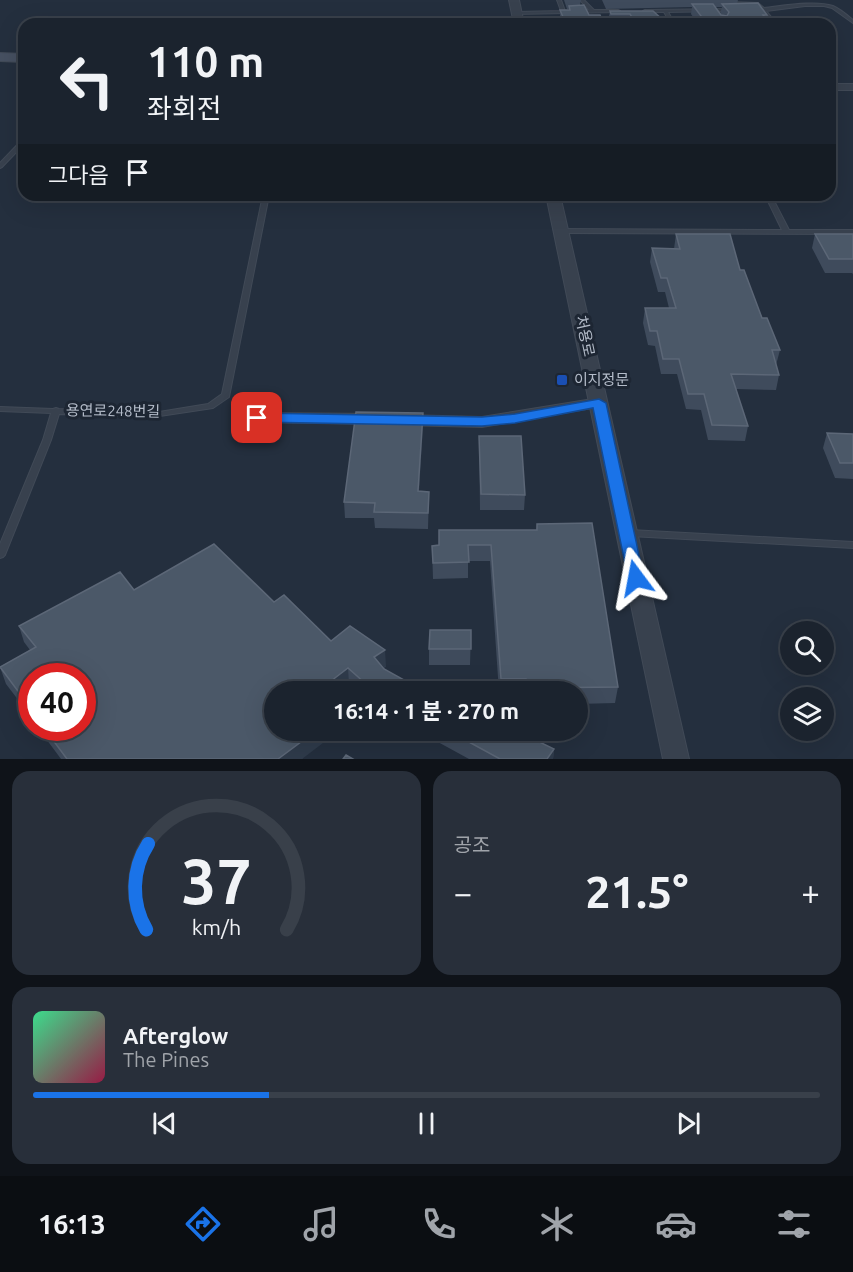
<!DOCTYPE html>
<html lang="ko">
<head>
<meta charset="utf-8">
<style>
	:root { --surface:#1b232e; --page:#282f3a; --text:#f1f3f6; --muted:#a0a4aa; --line:#39404a; --accent:#1a73e8 }
	body { margin:0; font-family:Ubuntu,"Noto Sans KR",sans-serif; background:var(--page); color:var(--text); height:100vh; display:flex; flex-direction:column; font-size:22px; white-space:nowrap }
	* { box-sizing:border-box; margin:0 }
	p { font-size:20px; color:var(--muted) }
	.icon { flex:none; width:33px; height:33px; fill:none; stroke:currentColor; stroke-width:2; stroke-linecap:round; stroke-linejoin:round }
	.map { position:relative; height:759px; overflow:hidden }
	.details { display:flex; flex-direction:column; gap:12px; padding:12px; background:#0f1319; flex:1 }
	.details>* { flex:none }
	.guide { position:absolute; left:18px; top:18px; width:818px; height:183px; border-radius:18px; box-shadow:0 6px 24px #0002,0 0 0 2px var(--line); background:#1b232e; color:var(--text); overflow:hidden }
	.fabs { position:absolute; left:780px; top:621px; display:grid; gap:12px }
	.fabs a { display:grid; place-items:center; width:54px; height:54px; border-radius:50%; background:var(--surface); box-shadow:0 6px 24px #0002,0 0 0 2px var(--line); font-size:30px }
	.speed { position:absolute; left:18px; top:663px; display:flex; gap:12px; font-size:30px; font-weight:700; text-align:center }
	.speed>* { display:grid; place-content:center; width:78px; height:78px; border-radius:50%; background:var(--surface); box-shadow:0 6px 24px #0002,0 0 0 2px var(--line); line-height:1 }
	.speed .limit { border:9px solid #d22; background:#fff; color:#111 }
	.pin { position:absolute; display:grid; place-items:center; width:51px; height:51px; color:#fff; margin:-26px; border-radius:12px; box-shadow:0 3px 9px #0006 }
	.me { position:absolute; width:66px; margin:-33px; rotate:347deg; stroke-linejoin:round; filter:drop-shadow(0 0 4px #0008) }
	.turn { display:flex; align-items:center; gap:21px; height:126px; padding:0 30px; font-size:27px }
	.turn .icon { width:78px; height:78px; stroke-width:2.5 }
	.turn b { display:block; font-size:42px; line-height:51px }
	.then { display:flex; align-items:center; height:57px; padding:0 30px; background:#0003; gap:12px; font-size:22px }
	.big { font-size:45px; font-weight:700; line-height:1.1 }
	.details .widget { flex:1; display:flex; flex-direction:column; justify-content:center; gap:9px; min-width:0; padding:0 21px; border-radius:18px; background:var(--page) }
	.details .dial { align-items:center; gap:0 }
	.dial svg { height:156px; overflow:visible; fill:none; stroke:var(--line); stroke-width:7; stroke-linecap:round; text-anchor:middle }
	.dial text { fill:var(--text); stroke:none }
	.song { display:flex; align-items:center; gap:18px }
	.cover { width:72px; height:72px; border-radius:9px; background:linear-gradient(135deg,hsl(150 70% 55%),hsl(340 70% 35%)) }
	.played { height:6px; border-radius:3px; background:linear-gradient(90deg,var(--accent) 30%,var(--line) 30%) }
	.keys { display:flex; justify-content:space-around; direction:ltr }
	.heat { display:flex; justify-content:space-between; align-items:center; font-size:33px; direction:ltr }
	.details .tiles { flex:1; display:grid; gap:12px; grid-template-columns:1fr 1fr }
	.widget:last-child { grid-column:span 2 }
	.trip { position:absolute; left:264px; top:681px; width:324px; height:60px; border-radius:30px; background:var(--surface); box-shadow:0 6px 24px #0002,0 0 0 2px var(--line); font-weight:700; line-height:60px; text-align:center }
	.menu { display:flex; height:96px; justify-content:space-around; align-items:center; background:#0b0e12; color:var(--muted) }
	.menu .icon { width:42px; height:42px }
	.menu .on { color:var(--accent) }
	.menu b { font-size:27px; color:var(--text) }
	.map>svg:first-child { display:block }
</style>
</head>
<body>
<div class="map">
<svg width="853" height="759" viewBox="0 0 853 759">
	<rect width="100%" height="100%" fill="#242f3e"/>
	<g fill="none" stroke-linecap="round" stroke-linejoin="round">
		<g stroke="#414a57" stroke-width="2">
			<path id="service" d="M557,0H561L565,11L589,10L580,0H584L594,10H618L620,11L618,12L517,14L515,13L517,12L561,11Z
				M728,2L758,3L764,8C783,6 815,0 833,6C840,9 847,15 853,20V23L832,8L824,6H805L766,11L777,24H773L762,11H755V9H760L757,5L727,4L726,3Z
				M729,9L731,10L730,11L668,12L675,24H671L664,12H645L643,11L645,10Z
				M24,139V144L2,167L0,168V163L22,140Z
				M263,195H269L229,397L213,408L153,417L59,414L51,440L5,555L3,557L0,558V544L43,440L51,413L0,411V407L53,409L56,408L59,409L153,413L208,404L222,394Z
				M765,195H771L789,230H853V234L561,233L558,231L561,229L782,230Z
				M630,530L853,542V548L630,536L627,535L626,533L627,531Z"/>
		</g>
		<g stroke="#414a57" stroke-width="2">
			<path id="minor" d="M599,398L604,400L607,403L604,406L482,427L403,425L395,420L403,415L482,417Z
				M257,413L376,414L384,419L376,424L251,422L249,418L251,414Z"/>
		</g>
		<g stroke="#414a57" stroke-width="2">
			<path id="tertiary" d="M509,0H519L524,24H514Z
				M830,84H853V90H830Z
				M546,195H560L689,759H663Z"/>
		</g>
		<g stroke="#414a57" stroke-width="2">
			<path id="secondary" d="M0,53L24,54V62L0,61Z"/>
		</g>
		<use href="#service" fill="#38414e" fill-rule="evenodd"/>
		<use href="#minor" fill="#38414e" fill-rule="evenodd"/>
		<use href="#tertiary" fill="#38414e" fill-rule="evenodd"/>
		<use href="#secondary" fill="#465061" fill-rule="evenodd"/>
	</g>
	<path fill="#3f4b5c" fill-rule="evenodd" d="M564,0H581L580,5L589,15L604,24H555V18H560V10H569V9H567Z
		M602,0H738L737,4L767,15V20L770,24H698L691,14L692,7L606,9ZM715,7H722L720,14Z
		M610,11H653L665,24H646V22L633,24L630,18H611L609,16Z
		M676,234L740,270L762,318L780,350L776,365L779,375L776,390L736,389L748,426L745,441L708,440L701,410L686,409L677,374H661L655,346L648,345L643,323L645,308H669L665,292H658L650,262L652,248L674,249Z
		M815,234H853V274L852,273H825L812,248Z
		M423,413L419,491L429,492L428,529L375,528L374,518H345L344,502Z
		M827,433L853,434V479L835,478L823,448Z
		M479,436L525,495L524,510H480Z
		M537,524L618,687L615,703L578,704V692H499L490,561H468V578L433,579L432,546L439,545V530H536Z
		M134,590L274,602L331,641L386,666L384,668L416,692H357L349,684L340,691L302,759H61L38,728H82L32,676V718L6,684L0,667L30,650L24,642L19,626Z
		M471,630L470,665H429V649Z
		M416,730H515L554,749L553,759H469Z"/>
	<path fill="#2f3b4b" d="M647,17L646,22L633,24V19Z
		M423,413V428L418,507V491Z
		M385,650L386,666L375,673L374,657Z
		M348,668L349,684L340,692L331,681Z
		M317,730H340L302,759H278Z
		M554,749L553,759H547Z"/>
	<path fill="#4b5868" stroke="#5c6777" stroke-width="1.5" d="M758,3L767,15H763L770,24H753L750,20L724,21L726,24H707L692,4H713L721,15L727,16L729,12L722,4Z
		M584,5L589,15H600L604,24H558L555,18L563,17L560,10H570L569,6Z
		M610,11H653L664,21L665,24H647V17L633,19L630,14H611Z
		M676,234H730L740,270H744L762,318H767L780,350H772L779,375L731,374L748,426L712,425L704,394H688L679,359H663L657,331H650L645,308H676L667,278H661L652,248L680,249Z
		M815,234H853V259H829Z
		M356,412L423,413L418,491L429,492L428,513L374,512L375,503L344,502Z
		M827,433L853,434V463H840Z
		M479,436H521L525,495L481,494Z
		M592,523L618,687L527,688L526,679H501L491,545H468L469,562L433,563L432,546L439,545V530H537V524Z
		M214,544L274,602L284,595L331,641L350,626L385,650L374,657L384,669L406,681L416,691L375,692L348,668L331,681L341,692H274V730H317L278,759H67L44,728H82V676H32V710L0,667L36,647L19,626L120,572L134,590Z
		M430,630H471V649H429Z
		M447,730H515L554,749L547,759H500Z
		M346,755L353,759H343Z"/>
	<path fill="#1a73e8" stroke="#114b97" stroke-width="1.5" d="M599,399L606,403L644,578L642,583L636,584L630,583L628,578L593,408L515,423L482,426L257,422L250,418L257,413L482,417L515,414Z"/>
	<rect fill="#1a4fb4" stroke="#1d2633" stroke-width="2" x="556" y="374" width="12" height="12" rx="3"/>
	<g text-anchor="middle" stroke-width="6" stroke-linejoin="round" paint-order="stroke">
		<g font-size="15" fill="#b4bcc9" stroke="#1d2633">
			<text transform="translate(585 336) rotate(78)" y="5">처용로</text>
			<text transform="translate(113 411) rotate(1)" y="5">용연로248번길</text>
		</g>
		<g font-size="15" fill="#b4bcc9" stroke="#1d2633" text-anchor="start">
			<text x="574" y="385">이지정문</text>
		</g>
	</g>
</svg>
<div class="fabs">
<a><svg class="icon" aria-label="search" viewBox="0 0 24 24"><circle cx="10" cy="10" r="6"/><path d="M15 15l6 6"/></svg></a>
<a><svg class="icon" aria-label="layers" viewBox="0 0 24 24"><path d="M12 4l9 5-9 5-9-5zM3 14l9 5 9-5"/></svg></a>
</div>
<div class="speed"><div class="limit">40</div></div>
<div class="pin" style="left:257px;top:418px;background:#d93025"><svg class="icon" aria-label="arrive" viewBox="0 0 24 24"><path d="M6 21V4h12l-3 4 3 4H6"/></svg></div>
<svg class="me" style="left:636px;top:578px" viewBox="-20 -20 40 40"><path d="M0-17L14 15 0 8-14 15z" fill="#1a73e8" stroke="#fff" stroke-width="4"/></svg>
<div class="trip">16:14 · 1 분 · 270 m</div>
<div class="guide">
<div class="turn"><svg class="icon" aria-label="left" viewBox="0 0 24 24"><path d="M17 20v-9H6M10 6l-5 5 5 5"/></svg><div><b>110 m</b>좌회전</div></div>
<div class="then">그다음<svg class="icon" aria-label="arrive" viewBox="0 0 24 24"><path d="M6 21V4h12l-3 4 3 4H6"/></svg></div>
</div>
</div>
<section class="details">
<div class="tiles">
<div class="widget dial"><svg viewBox="0 0 100 80">
<path d="M14 69A42 42 0 1 1 86 69"/>
<path d="M14 69A42 42 0 0 1 15 25" stroke="#1a73e8"/>
<text x="50" y="56" font-size="32" font-weight="700">37</text>
<text x="50" y="72" font-size="11">km/h</text>
</svg></div>
<div class="widget"><p>공조</p>
<div class="heat"><a>−</a><b class="big">21.5°</b><a>+</a></div>
</div>
<div class="widget">
<div class="song"><i class="cover"></i><div><b>Afterglow</b><p>The Pines</p></div></div>
<div class="played"></div>
<div class="keys"><svg class="icon" aria-label="previous" viewBox="0 0 24 24"><path d="M18 5L8 12l10 7zM5 5v14"/></svg><svg class="icon" aria-label="pause" viewBox="0 0 24 24"><path d="M8 5v14M16 5v14"/></svg><svg class="icon" aria-label="next" viewBox="0 0 24 24"><path d="M6 5l10 7-10 7zM19 5v14"/></svg></div>
</div>
</div>
</section>
<nav class="menu">
<b>16:13</b>
<svg class="icon on" aria-label="directions" viewBox="0 0 24 24"><path d="M12 3l9 9-9 9-9-9zM9 14v-3h6M13 9l2 2-2 2"/></svg>
<svg class="icon" aria-label="music" viewBox="0 0 24 24"><path d="M9 18V5l10-2v13"/><circle cx="6" cy="18" r="3"/><circle cx="16" cy="16" r="3"/></svg>
<svg class="icon" aria-label="phone" viewBox="0 0 24 24"><path d="M5 4h4l2 5-3 2q2 4 5 5l2-3 5 2v4C11 20 4 13 5 4z"/></svg>
<svg class="icon" aria-label="climate" viewBox="0 0 24 24"><path d="M12 3v18M4 7l16 10M4 17L20 7"/></svg>
<svg class="icon" aria-label="car" viewBox="0 0 24 24"><path d="M5 17H2v-5l4-1 3-4h7l3 4 3 1v5h-3M9 17h6M6 11h13"/><circle cx="7" cy="17" r="2"/><circle cx="17" cy="17" r="2"/></svg>
<svg class="icon" aria-label="filters" viewBox="0 0 24 24"><path d="M4 7h16M4 17h16"/><circle cx="9" cy="7" r="2"/><circle cx="15" cy="17" r="2"/></svg>
</nav>
</body>
</html>
